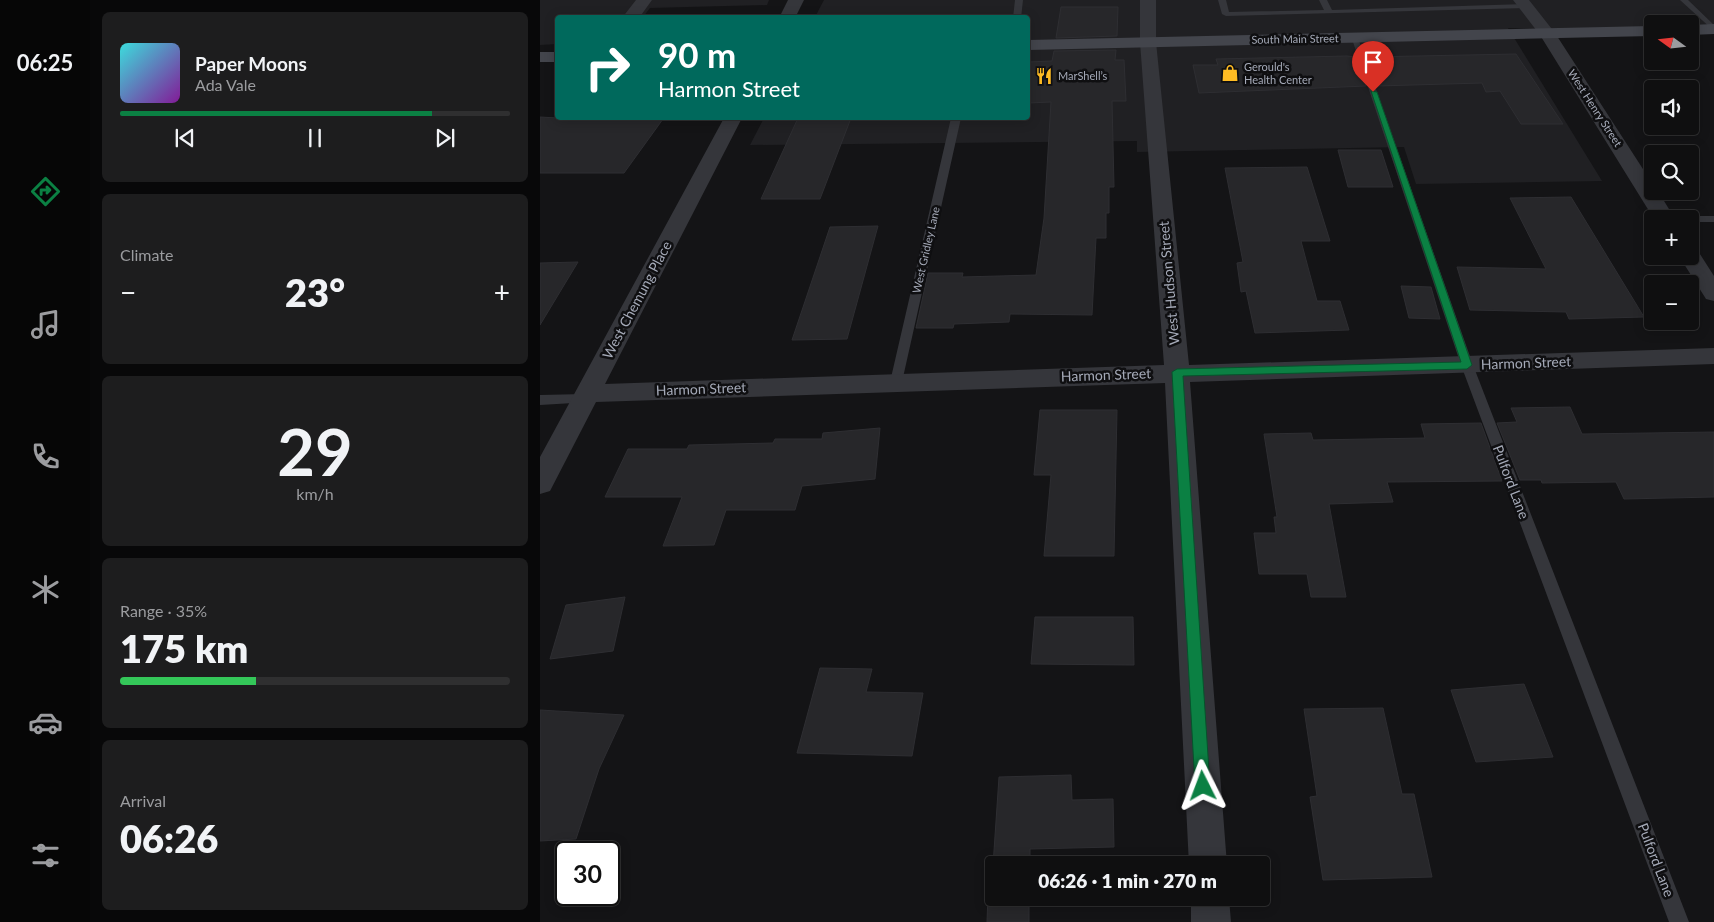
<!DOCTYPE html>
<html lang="en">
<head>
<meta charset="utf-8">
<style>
	:root { --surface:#0f0f10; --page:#1d1d1e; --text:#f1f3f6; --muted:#9b9c9f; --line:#2f2f30; --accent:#0b8043 }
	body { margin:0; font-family:Lato,sans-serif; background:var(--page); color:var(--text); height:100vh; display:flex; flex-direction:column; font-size:19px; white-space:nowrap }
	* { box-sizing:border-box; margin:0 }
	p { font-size:16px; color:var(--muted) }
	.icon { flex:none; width:28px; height:28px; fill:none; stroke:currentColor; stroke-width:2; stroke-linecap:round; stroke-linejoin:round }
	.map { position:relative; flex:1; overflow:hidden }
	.details { display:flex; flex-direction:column; gap:12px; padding:12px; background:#080809; width:450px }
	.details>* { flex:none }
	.top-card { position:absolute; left:15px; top:15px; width:475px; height:105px; border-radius:5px; box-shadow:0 2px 12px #0003,0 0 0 1px var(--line); background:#00695c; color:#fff; overflow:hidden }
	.needle { width:32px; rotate:285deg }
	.controls { position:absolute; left:1104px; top:15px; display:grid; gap:10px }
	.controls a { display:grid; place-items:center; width:55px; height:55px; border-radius:5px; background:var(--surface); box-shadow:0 2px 12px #0003,0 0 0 1px var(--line); font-size:25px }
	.speed { position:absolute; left:15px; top:841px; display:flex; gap:10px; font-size:25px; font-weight:700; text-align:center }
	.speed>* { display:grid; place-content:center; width:65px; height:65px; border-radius:50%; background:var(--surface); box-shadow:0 2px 12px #0003,0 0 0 1px var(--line); line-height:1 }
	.speed .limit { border:2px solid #111; border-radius:8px; background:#fff; color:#111 }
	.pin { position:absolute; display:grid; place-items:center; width:42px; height:42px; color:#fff; margin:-51px -21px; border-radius:50% 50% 50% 0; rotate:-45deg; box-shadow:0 0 5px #0007 }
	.pin .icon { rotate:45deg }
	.me { position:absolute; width:55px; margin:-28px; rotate:357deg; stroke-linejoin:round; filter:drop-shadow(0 0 4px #0008) }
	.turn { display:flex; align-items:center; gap:18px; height:105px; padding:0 20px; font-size:22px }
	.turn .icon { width:65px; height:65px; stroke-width:2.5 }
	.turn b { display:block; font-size:35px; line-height:42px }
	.big { font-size:38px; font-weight:800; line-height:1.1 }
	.details .card { flex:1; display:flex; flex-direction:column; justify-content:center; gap:8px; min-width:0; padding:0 18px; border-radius:8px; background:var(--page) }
	.details .dial { align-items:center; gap:0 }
	.dial b { font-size:65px; line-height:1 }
	.song { display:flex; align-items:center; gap:15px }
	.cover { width:60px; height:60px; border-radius:8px; background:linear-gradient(135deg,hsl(180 70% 55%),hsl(290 70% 35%)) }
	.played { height:5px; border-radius:2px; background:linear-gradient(90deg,var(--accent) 80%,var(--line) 80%) }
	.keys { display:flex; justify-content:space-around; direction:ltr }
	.heat { display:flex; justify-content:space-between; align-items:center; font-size:28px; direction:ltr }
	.charge { height:8px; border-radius:4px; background:linear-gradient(90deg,#34c759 35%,var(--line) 0) }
	.trip { position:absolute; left:445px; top:856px; width:285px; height:50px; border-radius:5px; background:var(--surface); box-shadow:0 2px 12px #0003,0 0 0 1px var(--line); font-weight:800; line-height:50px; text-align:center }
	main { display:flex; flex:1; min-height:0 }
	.menu { display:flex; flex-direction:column; width:90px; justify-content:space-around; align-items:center; background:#060606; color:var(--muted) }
	.menu .icon { width:35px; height:35px }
	.menu .active { color:var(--accent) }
	.menu b { font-size:22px; color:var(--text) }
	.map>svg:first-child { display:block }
</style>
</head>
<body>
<main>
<nav class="menu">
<b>06:25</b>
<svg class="icon active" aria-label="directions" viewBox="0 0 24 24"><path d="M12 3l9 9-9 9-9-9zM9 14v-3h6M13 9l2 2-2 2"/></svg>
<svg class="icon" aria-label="music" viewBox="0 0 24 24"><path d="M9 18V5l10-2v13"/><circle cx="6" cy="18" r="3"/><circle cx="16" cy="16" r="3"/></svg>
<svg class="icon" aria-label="phone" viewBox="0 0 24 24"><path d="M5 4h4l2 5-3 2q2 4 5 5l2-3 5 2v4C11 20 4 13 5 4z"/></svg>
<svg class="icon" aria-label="climate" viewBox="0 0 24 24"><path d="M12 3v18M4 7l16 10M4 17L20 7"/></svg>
<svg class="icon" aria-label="car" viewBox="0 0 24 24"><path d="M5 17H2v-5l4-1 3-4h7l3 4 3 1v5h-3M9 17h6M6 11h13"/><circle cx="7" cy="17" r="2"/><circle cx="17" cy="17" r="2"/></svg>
<svg class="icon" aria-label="filters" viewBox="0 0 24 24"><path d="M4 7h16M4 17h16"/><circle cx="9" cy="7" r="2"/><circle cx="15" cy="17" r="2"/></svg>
</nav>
<section class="details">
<div class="card">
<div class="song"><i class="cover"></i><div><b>Paper Moons</b><p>Ada Vale</p></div></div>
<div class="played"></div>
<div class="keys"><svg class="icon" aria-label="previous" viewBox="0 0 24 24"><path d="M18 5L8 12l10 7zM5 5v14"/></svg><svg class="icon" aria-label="pause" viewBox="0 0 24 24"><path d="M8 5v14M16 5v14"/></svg><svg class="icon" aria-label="next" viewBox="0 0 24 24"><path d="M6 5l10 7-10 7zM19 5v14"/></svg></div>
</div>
<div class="card"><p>Climate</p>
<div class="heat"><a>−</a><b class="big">23°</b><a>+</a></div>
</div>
<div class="card dial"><b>29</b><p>km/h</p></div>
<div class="card"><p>Range · 35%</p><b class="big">175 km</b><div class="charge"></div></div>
<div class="card"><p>Arrival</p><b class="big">06:26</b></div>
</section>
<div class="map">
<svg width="1174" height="922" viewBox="0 0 1174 922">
	<rect width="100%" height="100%" fill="#141416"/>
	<path fill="#202023" d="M0,0H229L227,5L110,8L103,17L18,18L17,44L0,45Z
		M284,0H1174V33L1150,32V24H1112V31L968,28L1062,181L876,184L864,147L597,152V141L210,145L224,118H488V18L275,17Z"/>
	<path fill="#27272a" stroke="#2e2e32" d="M521,7H578L577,36L516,38Z
		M576,50L575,60H584L586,101H572L574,187H569V213H566V238H556L552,315L470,314L469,322L414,324L413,328H376L388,273H423L422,277L496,275L504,218L511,102L488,103V62L512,61L514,51Z
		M976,54L1023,124H981L960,91L946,92L942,83L837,86L827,57Z
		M807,56L816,57L826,86L659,93L653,65H678L676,59Z
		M0,117L18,118L123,119L84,173H0Z
		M258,118H311L280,199H221Z
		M798,150H841L853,187H808Z
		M767,167L790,241H761L777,301H800L809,330L715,333L706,291L701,292L697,263L703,262L685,168Z
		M1031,197L1104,317L1029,319L1026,312L930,310L917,267L1006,269L970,198Z
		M338,226L307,339L252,340L290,227Z
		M38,262L0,325V263Z
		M861,286L891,287L900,319L869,318Z
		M1030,407L1042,434L1174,432V497L1084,499L1076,482L1002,483L1001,480H980L957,423L977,422L971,408Z
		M500,410H577L574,556H504L511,475H494Z
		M941,423L962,481L847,482L853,502L789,504L806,597H771L767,574H719L714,533H736L734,517H737L724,434L771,433L773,440L885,438L881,424Z
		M340,428L335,479L262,486L255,510H186L174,545L123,546L142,497H65L88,449H147L149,445L233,443L235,439H282L283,433Z
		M85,597L73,651L10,659L26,605Z
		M495,617H593L594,665L491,664Z
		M280,668L332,669L326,692L383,693L372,756L257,753Z
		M984,684L1013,757L936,762L911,690Z
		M843,708L862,794H874L892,877L783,880L770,797L777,796L764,709Z
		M0,710L84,715L59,769L36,839L0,841Z
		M531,775L532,800L573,799L574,847L490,849V865H454V898H489V922H447L448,895H451L459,777Z"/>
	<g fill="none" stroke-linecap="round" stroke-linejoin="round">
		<path fill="#35363b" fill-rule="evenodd" d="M475,0H483L481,18H473Z
			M678,0H686L689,12L784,10L779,0H787L792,10L986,4L990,6L986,8L686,16L682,14Z
			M1140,0H1148L1174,25V31Z
			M811,36L818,38L933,365L1149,922H1129L921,365Z
			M411,118H421L362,382L356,386L350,382Z
			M1150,216H1174V222H1150V219H1145Z
			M45,394L50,396L51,399L50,402L0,405V395Z"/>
		<path fill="#35363b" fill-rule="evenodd" d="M96,0H112L99,18H82Z
			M248,0H264L255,18H239Z
			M600,0H616V42L649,365L1174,348V364L650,382L687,865H649L625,383L56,402L10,491L0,494V457L184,118H202L65,384L624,365L600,42Z
			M973,0H989L1015,33L1112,183V191H1118L1135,219H1114L1000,35Z
			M1150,249L1158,251L1174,276V301L1166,299L1139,256H1150Z
			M651,898H689L691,922H651Z"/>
		<path fill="#43454c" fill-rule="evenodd" d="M1174,24V34L1150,35V25Z
			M1112,26V36L488,50V40Z
			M0,52H18V62H0Z"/>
	</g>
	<path fill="#0b8043" stroke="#07532c" d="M831,91L837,92L932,365L927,369L643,376L670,786L668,791L663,793L657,791L655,786L632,372L637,369L921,362Z"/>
	<defs>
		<g id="shop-bare" transform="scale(1.35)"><path d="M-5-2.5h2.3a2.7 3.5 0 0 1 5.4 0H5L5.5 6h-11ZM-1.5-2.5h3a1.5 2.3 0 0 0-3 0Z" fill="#ffbc23" stroke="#0f0f11" stroke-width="2.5" paint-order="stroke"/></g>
		<g id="restaurant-bare" transform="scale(1.35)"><path d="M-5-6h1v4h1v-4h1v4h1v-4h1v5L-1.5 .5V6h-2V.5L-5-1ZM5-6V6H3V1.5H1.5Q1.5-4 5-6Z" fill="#ffbc23" stroke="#0f0f11" stroke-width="2.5" paint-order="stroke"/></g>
	</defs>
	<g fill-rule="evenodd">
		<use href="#shop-bare" x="690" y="73"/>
		<use href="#restaurant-bare" x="504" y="76"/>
	</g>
	<g text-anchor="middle" stroke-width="5" stroke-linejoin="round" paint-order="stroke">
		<g font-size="11" fill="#a5aab8" stroke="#0f0f11">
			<text transform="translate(755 39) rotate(-1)" y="4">South Main Street</text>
			<text transform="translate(1055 108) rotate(57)" y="4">West Henry Street</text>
			<text transform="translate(386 250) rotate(-77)" y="4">West Gridley Lane</text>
		</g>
		<g font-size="11" fill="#a5aab8" stroke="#0f0f11" text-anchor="start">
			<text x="704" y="71">Gerould's<tspan x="704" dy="13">Health Center</tspan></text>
			<text x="518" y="80">MarShell’s</text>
		</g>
		<g font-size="14" fill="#a5aab8" stroke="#0f0f11">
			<text transform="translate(629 283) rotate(-95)" y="5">West Hudson Street</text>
			<text transform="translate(97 300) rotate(-62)" y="5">West Chemung Place</text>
			<text transform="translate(986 363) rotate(-2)" y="5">Harmon Street</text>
			<text transform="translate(566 375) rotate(-2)" y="5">Harmon Street</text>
			<text transform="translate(161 389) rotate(-2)" y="5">Harmon Street</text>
			<text transform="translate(971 482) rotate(69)" y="5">Pulford Lane</text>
			<text transform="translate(1116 860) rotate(69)" y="5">Pulford Lane</text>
		</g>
	</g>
</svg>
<div class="controls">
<a><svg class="needle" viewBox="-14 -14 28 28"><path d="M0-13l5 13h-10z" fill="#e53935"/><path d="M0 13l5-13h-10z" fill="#9b9c9f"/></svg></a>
<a><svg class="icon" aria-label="sound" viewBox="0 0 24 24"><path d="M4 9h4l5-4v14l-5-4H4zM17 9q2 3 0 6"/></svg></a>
<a><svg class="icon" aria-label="search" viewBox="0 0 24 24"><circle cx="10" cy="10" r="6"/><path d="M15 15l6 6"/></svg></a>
<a>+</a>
<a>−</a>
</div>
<div class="speed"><div class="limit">30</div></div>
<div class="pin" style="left:833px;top:92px;background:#d93025"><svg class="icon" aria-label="arrive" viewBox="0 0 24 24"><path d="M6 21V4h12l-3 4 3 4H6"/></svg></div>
<svg class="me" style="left:663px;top:786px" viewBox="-20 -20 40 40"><path d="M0-17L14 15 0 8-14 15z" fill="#0b8043" stroke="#fff" stroke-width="4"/></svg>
<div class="trip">06:26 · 1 min · 270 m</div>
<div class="top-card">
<div class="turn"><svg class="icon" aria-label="right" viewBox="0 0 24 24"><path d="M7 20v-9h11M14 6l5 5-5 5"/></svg><div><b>90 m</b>Harmon Street</div></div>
</div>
</div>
</main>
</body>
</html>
